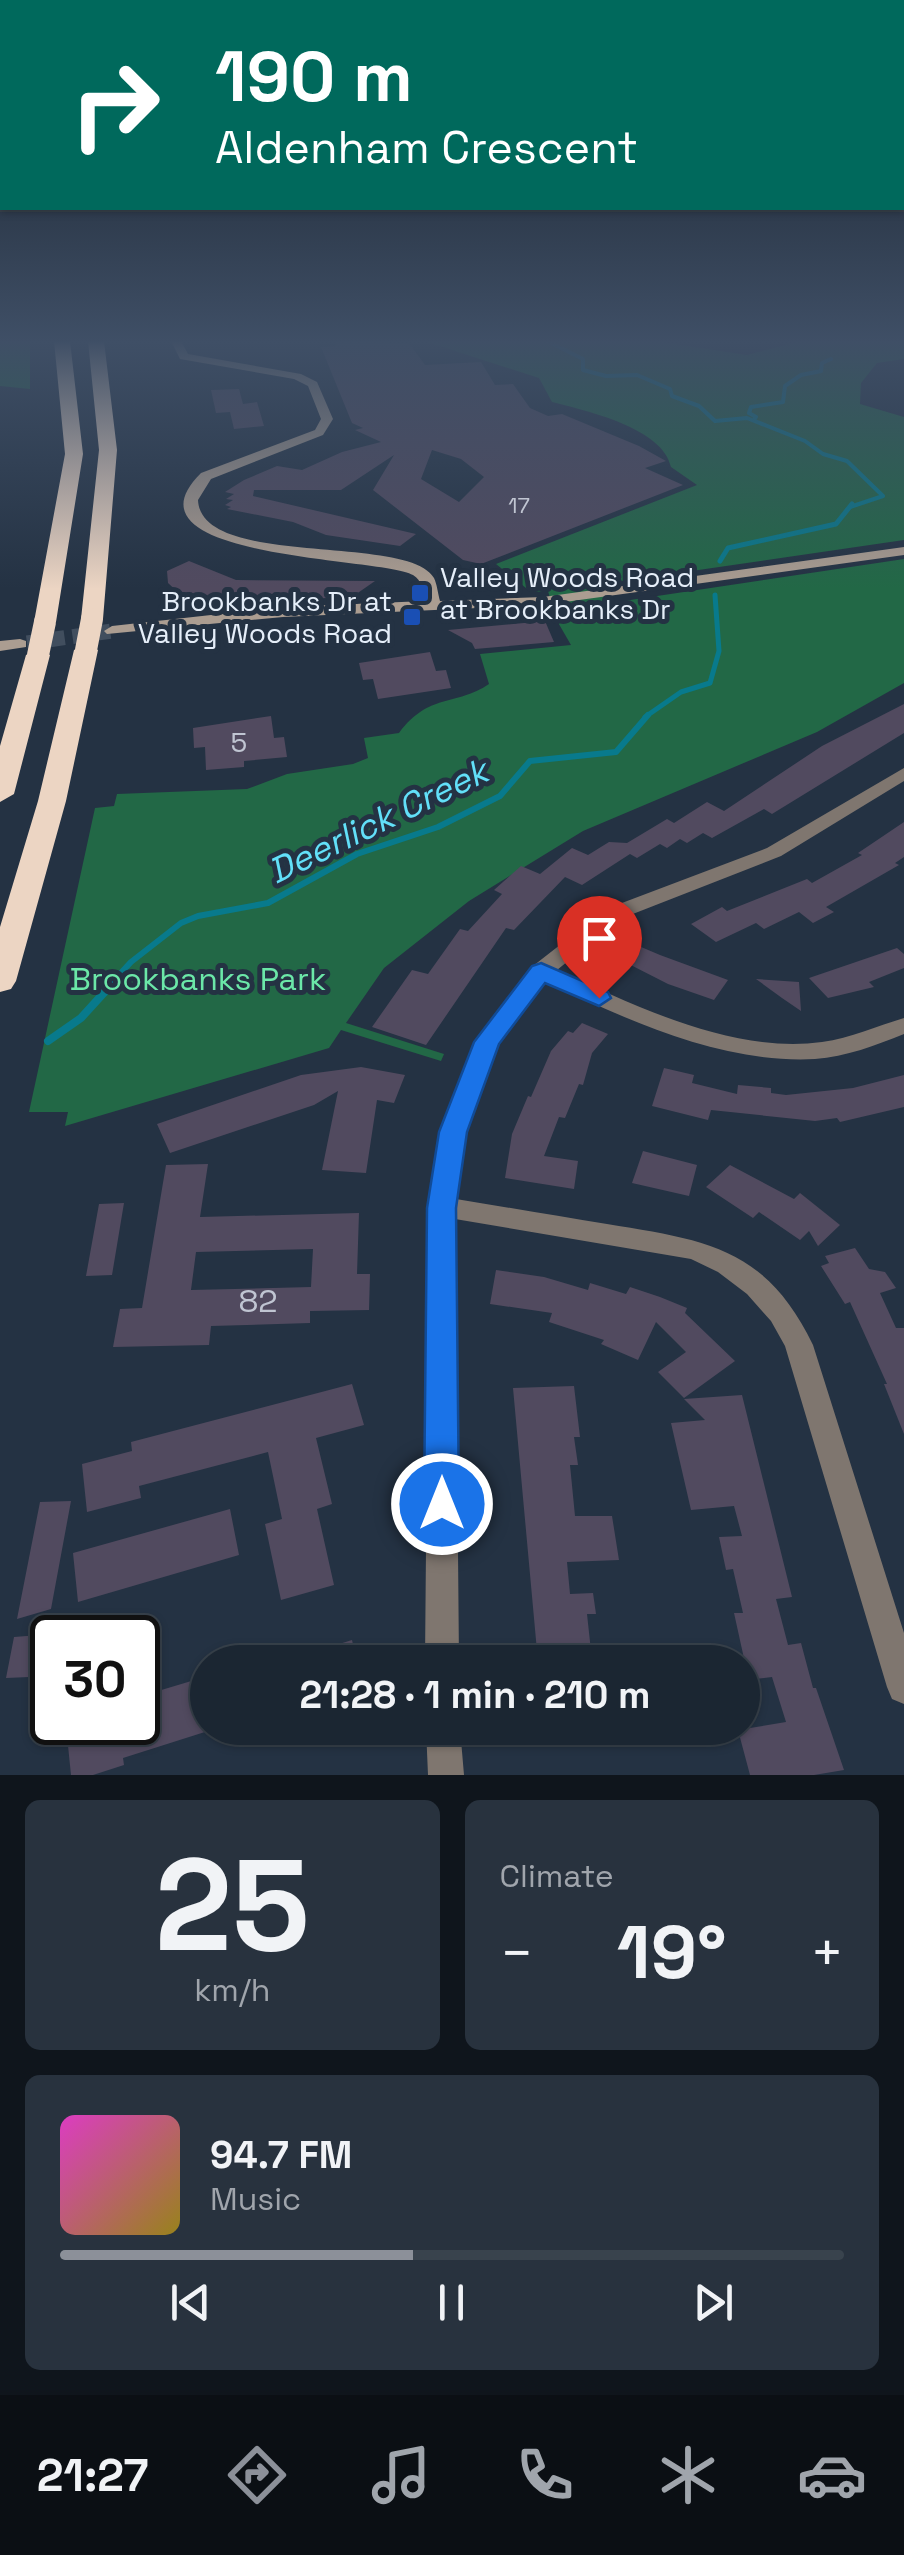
<!DOCTYPE html>
<html lang="en">
<head>
<meta charset="utf-8">
<style>
	:root { --surface:#1b2632; --page:#28323e; --text:#f1f3f6; --muted:#a0a5ac; --line:#39434d; --accent:#8c9099 }
	body { margin:0; font-family:"Space Grotesk",sans-serif; background:var(--page); color:var(--text); height:100vh; display:flex; flex-direction:column; font-size:38px; white-space:nowrap }
	* { box-sizing:border-box; margin:0 }
	p { font-size:32px; color:var(--muted) }
	.icon { flex:none; width:55px; height:55px; fill:none; stroke:currentColor; stroke-width:2; stroke-linecap:round; stroke-linejoin:round }
	.map { position:relative; height:1775px; overflow:hidden }
	.drawer { display:flex; flex-direction:column; gap:25px; padding:25px; background:#0f151c; flex:1 }
	.drawer>* { flex:none }
	.guide { position:absolute; left:0px; top:0px; width:905px; height:210px; box-shadow:0 2px 8px #0004,0 0 0 2px var(--line); background:#00695c; color:#fff; overflow:hidden }
	.speed { position:absolute; left:30px; top:1615px; display:flex; gap:20px; font-size:50px; font-weight:700; text-align:center }
	.speed>* { display:grid; place-content:center; width:130px; height:130px; border-radius:50%; background:var(--surface); box-shadow:0 2px 8px #0004,0 0 0 2px var(--line); line-height:1 }
	.speed .limit { border:5px solid #111; border-radius:15px; background:#fff; color:#111 }
	.pin { position:absolute; display:grid; place-items:center; width:85px; height:85px; color:#fff; margin:-102px -42px; border-radius:50% 50% 50% 0; rotate:-45deg; box-shadow:0 0 10px #0007 }
	.pin .icon { rotate:45deg }
	.me { position:absolute; width:110px; margin:-55px; rotate:0deg; stroke-linejoin:round; filter:drop-shadow(0 0 8px #0008) }
	.turn { display:flex; align-items:center; gap:35px; height:210px; padding:0 50px; font-size:45px }
	.turn .icon { width:130px; height:130px; stroke-width:2.5 }
	.turn b { display:block; font-size:70px; line-height:85px }
	.big { font-size:75px; font-weight:800; line-height:1.1 }
	.drawer .tile { flex:1; display:flex; flex-direction:column; justify-content:center; gap:15px; min-width:0; padding:0 35px; border-radius:15px; background:var(--page) }
	.drawer .dial { align-items:center; gap:0 }
	.dial b { font-size:130px; line-height:1 }
	.song { display:flex; align-items:center; gap:30px }
	.cover { width:120px; height:120px; border-radius:15px; background:linear-gradient(135deg,hsl(310 70% 55%),hsl(50 70% 35%)) }
	.played { height:10px; border-radius:5px; background:linear-gradient(90deg,var(--accent) 45%,var(--line) 45%) }
	.keys { display:flex; justify-content:space-around; direction:ltr }
	.heat { display:flex; justify-content:space-between; align-items:center; font-size:55px; direction:ltr }
	.drawer .tiles { flex:1; display:grid; gap:25px; grid-template-columns:1fr 1fr }
	.tile:last-child { grid-column:span 2 }
	.trip { position:absolute; left:190px; top:1645px; width:570px; height:100px; border-radius:50px; background:var(--surface); box-shadow:0 2px 8px #0004,0 0 0 2px var(--line); font-weight:800; line-height:100px; text-align:center }
	.dock { display:flex; height:160px; justify-content:space-around; align-items:center; background:#0b0f14; color:var(--muted) }
	.dock .icon { width:70px; height:70px }
	.dock .selected { color:var(--accent) }
	.dock b { font-size:45px; color:var(--text) }
	.map>svg:first-child { display:block }
</style>
</head>
<body>
<div class="map">
<svg width="904" height="1775" viewBox="0 0 904 1775">
	<rect width="100%" height="100%" fill="#243243"/>
	<path fill="#226846" d="M0,341H30V389L0,386Z
		M424,341H656L747,355L800,341L904,342V359L877,363L861,383L860,404L904,417V540L595,585L596,593L617,602L904,559V683L817,732L583,831L469,901L384,968L346,1023L444,1054L441,1061L341,1030L329,1048L65,1126L68,1112H29L95,808L114,806L117,794L247,789L287,774L353,764L368,758L364,738L399,733C430,692 455,707 489,684L480,654L571,645L556,619L548,591L531,592L496,564L697,485L671,467C663,428 587,411 552,402L539,378Z"/>
	<g fill="none" stroke-linecap="round" stroke-linejoin="round">
		<path stroke="#087a8c" stroke-width="4" d="M547,341L583,359V370L606,376L637,375L670,389L672,396L699,406L715,421L747,418L805,441L823,454L847,461L883,496L850,507
			M754,420L756,417L749,413L751,407L783,402L785,386L801,375L821,371L822,363L831,359"/>
		<path stroke="#087a8c" stroke-width="5" d="M720,561L728,548L836,524L852,504
			M645,717L681,692L710,683L719,651L715,595"/>
		<path stroke="#087a8c" stroke-width="6" d="M108,987L131,962L181,923L198,916L268,903L357,854L438,827L500,796L530,761L616,752L648,715"/>
		<path stroke="#087a8c" stroke-width="8" d="M48,1041L81,1018L111,985"/>
	</g>
	<path fill="#514a5f" fill-rule="evenodd" d="M338,341L409,343L425,365L481,362L495,385L513,384L530,408L548,416L562,414L639,446L666,461L645,468L683,485L481,564L463,560L373,490L394,455L341,490H254L253,496L416,534L400,546L326,535L293,522L227,509L231,507L225,505L233,500L226,499L234,494L225,492L244,480L277,466L302,470L342,452L381,442L355,430L363,428L352,423L321,347L336,346L334,342ZM432,450L461,459L484,477L459,502L421,479Z
		M239,389L243,404L257,402L264,426L234,429L230,412L216,413L211,390Z
		M189,561L236,580L375,581L352,597L205,603L181,595L168,583L167,571Z
		M545,621L554,642L475,649L472,643L448,630Z
		M430,652L436,671L446,670L451,688L378,699L373,679L363,680L359,663Z
		M904,704V733L772,814L764,809L712,838L703,833L687,843L680,839L667,848L660,844L637,858L630,854L582,885L565,877L514,930L506,928L426,1045L372,1027L412,970L428,974L460,929L468,931L502,894L494,890L521,866L540,874L572,848L588,855L609,842L627,843L667,819L674,823L707,802L724,811L822,746Z
		M271,716L274,738L284,737L287,757L244,761V767L206,770L205,747L194,748L193,728Z
		M904,822V857L895,863L899,865L826,907L834,912L813,923L799,912L764,929L756,923L716,942L691,924L722,907L727,911L807,879L812,883L862,855L858,853Z
		M627,941L660,955L728,980L714,1000L668,984L615,957Z
		M897,948L904,954V968L869,982L874,987L828,998L809,978Z
		M756,979L799,982L801,1011L782,998Z
		M582,1023L608,1034L592,1053L583,1085L579,1084L565,1118L559,1117L544,1156L578,1161L574,1189L505,1178L512,1134L528,1096L531,1097L551,1051L568,1031L573,1033Z
		M361,1067L405,1075L394,1103L377,1100L366,1173L322,1170L338,1091L314,1105L170,1153L157,1124L301,1075Z
		M664,1068L694,1075L692,1083L737,1094L738,1085L771,1088V1093L786,1095L853,1088L904,1075V1107L840,1122L837,1118L815,1121L711,1110L708,1120L652,1106Z
		M643,1151L697,1165L689,1196L632,1183Z
		M208,1164L200,1217L359,1213L357,1274H370L369,1310L310,1311V1323L211,1326L209,1345L113,1347L120,1309L142,1308L166,1165ZM313,1249L311,1287L191,1290L196,1252Z
		M730,1165L794,1199L800,1193L840,1225L818,1246L809,1231L800,1240L759,1212L753,1218L706,1187Z
		M124,1203L112,1275L86,1276L99,1204Z
		M855,1248L869,1269L885,1272L896,1288L880,1293L896,1328H904V1434L884,1384H887L850,1302L845,1304L821,1266L829,1263L825,1256Z
		M496,1270L544,1277L588,1290L590,1283L626,1294L630,1287L660,1297L687,1308L685,1313L735,1361L684,1398L658,1372L686,1352L656,1322L638,1360L601,1344L604,1340L549,1322L552,1313L490,1304Z
		M352,1384L364,1425L316,1438L332,1504L317,1509L334,1585L281,1600L265,1524L282,1519L268,1452L139,1486L141,1498L87,1512L82,1464L132,1451L131,1442Z
		M574,1386L580,1437H574L578,1465H570L575,1516H612L619,1560L567,1562L570,1594L593,1593L596,1614H587L592,1660L538,1662L513,1388Z
		M742,1395L792,1597L776,1599L788,1645L801,1643L813,1688H816L844,1770L814,1775H750L738,1730L786,1722L772,1677L755,1679L753,1671L747,1672L734,1613H743L733,1569L726,1570L719,1537L742,1536L734,1506L691,1510L671,1423L705,1420L684,1399Z
		M71,1501L51,1609L17,1619L40,1502Z
		M230,1509L239,1555L78,1602L73,1553Z
		M52,1634V1676L6,1678L14,1637Z
		M352,1640L357,1662H292L291,1659Z
		M208,1676V1731L123,1758L124,1765L93,1775H71L66,1726L138,1722V1697Z"/>
	<g fill="none" stroke-linecap="round" stroke-linejoin="round">
		<path stroke="#414e5e" stroke-width="15" stroke-dasharray="15 8" stroke-linecap="butt" d="M27,643L112,631"/>
		<path fill="#7f766f" fill-rule="evenodd" d="M904,768V781L781,856L620,919L557,970C636,1006 732,1054 822,1042C851,1038 877,1026 904,1018V1034C876,1045 846,1057 815,1059C722,1064 627,1020 545,981L498,1044L465,1132L456,1199C506,1207 557,1216 607,1224C705,1240 766,1247 813,1345L904,1633V1704L892,1699L887,1687L785,1346L771,1321L747,1294L718,1272L691,1259L455,1219L459,1662H425L429,1207L441,1132L476,1042L533,966L606,909L767,848Z
			M426,1728H460L464,1775H428Z"/>
		<path fill="#ab9d91" fill-rule="evenodd" d="M171,341H181L188,354L301,374L317,382L333,419L323,435L211,479L198,500C201,569 408,533 434,578C437,584 438,594 440,601L543,597L904,547V555L543,605L283,617L107,634L104,631L112,626L283,607L425,601C423,591 422,580 413,575C383,557 113,560 201,473L315,430L321,419L308,386L294,379L180,359Z
			M20,639L26,641V647L0,651V641Z"/>
		<path fill="#ecd5c3" fill-rule="evenodd" d="M54,341H70L83,454L56,622L45,629L34,622L65,454Z
			M88,341H104L117,450L103,619L92,626L81,619L99,450Z
			M86,643L98,650L66,801L16,981L11,989L0,992V927L38,801L74,650Z
			M38,648L50,655L14,794L0,802V746L26,655Z"/>
		<path stroke="#ecd5c3" stroke-width="22" d="M86,650L92,619
			M38,655L45,622"/>
	</g>
	<linearGradient id="sky" x2="0" y2="1"><stop stop-color="#141c25"/><stop offset="0.58" stop-color="#3f4f66"/><stop offset="1" stop-color="#3f4f66" stop-opacity="0"/></linearGradient>
	<rect width="904" height="589" fill="url(#sky)"/>
	<path fill="#1a73e8" stroke="#114b97" stroke-width="2.5" d="M541,963L608,992L611,998L599,1006L545,983L499,1044L467,1132L456,1208L459,1504L454,1516L442,1520L429,1516L424,1504L427,1208L439,1132L474,1042L532,966Z"/>
	<g fill="#1a4fb4" stroke="#243243" stroke-width="4">
		<rect x="410" y="583" width="20" height="20" rx="5"/>
		<rect x="402" y="607" width="20" height="20" rx="5"/>
	</g>
	<g text-anchor="middle" stroke-width="10" stroke-linejoin="round" paint-order="stroke">
		<g font-size="22" fill="#c0c5d2">
			<text x="519" y="513">17</text>
		</g>
		<g font-size="28" fill="#e5eef9" stroke="#243243" text-anchor="start">
			<text x="440" y="587">Valley Woods Road<tspan x="440" dy="32">at Brookbanks Dr</tspan></text>
			<text x="392" y="611" text-anchor="end">Brookbanks Dr at<tspan x="392" dy="32">Valley Woods Road</tspan></text>
		</g>
		<g font-size="28" fill="#c0c5d2">
			<text x="239" y="752">5</text>
		</g>
		<g font-size="32" fill="#6be7a8" stroke="#243243">
			<text x="198" y="990">Brookbanks Park</text>
		</g>
		<g font-size="32" fill="#c0c5d2">
			<text x="258" y="1312">82</text>
		</g>
		<g font-size="35" font-style="italic" fill="#62e0f9" stroke="#243243">
			<text transform="translate(378 821) rotate(-26)" y="12">Deerlick Creek</text>
		</g>
	</g>
</svg>
<div class="speed"><div class="limit">30</div></div>
<div class="pin" style="left:599px;top:998px;background:#d93025"><svg class="icon" aria-label="arrive" viewBox="0 0 24 24"><path d="M6 21V4h12l-3 4 3 4H6"/></svg></div>
<svg class="me" style="left:442px;top:1504px" viewBox="-20 -20 40 40"><circle r="17" fill="#1a73e8" stroke="#fff" stroke-width="3"/><path d="M0-11L8 9 0 5-8 9z" fill="#fff"/></svg>
<div class="trip">21:28 · 1 min · 210 m</div>
<div class="guide">
<div class="turn"><svg class="icon" aria-label="right" viewBox="0 0 24 24"><path d="M7 20v-9h11M14 6l5 5-5 5"/></svg><div><b>190 m</b>Aldenham Crescent</div></div>
</div>
</div>
<section class="drawer">
<div class="tiles">
<div class="tile dial"><b>25</b><p>km/h</p></div>
<div class="tile"><p>Climate</p>
<div class="heat"><a>−</a><b class="big">19°</b><a>+</a></div>
</div>
<div class="tile">
<div class="song"><i class="cover"></i><div><b>94.7 FM</b><p>Music</p></div></div>
<div class="played"></div>
<div class="keys"><svg class="icon" aria-label="previous" viewBox="0 0 24 24"><path d="M18 5L8 12l10 7zM5 5v14"/></svg><svg class="icon" aria-label="pause" viewBox="0 0 24 24"><path d="M8 5v14M16 5v14"/></svg><svg class="icon" aria-label="next" viewBox="0 0 24 24"><path d="M6 5l10 7-10 7zM19 5v14"/></svg></div>
</div>
</div>
</section>
<nav class="dock">
<b>21:27</b>
<svg class="icon selected" aria-label="directions" viewBox="0 0 24 24"><path d="M12 3l9 9-9 9-9-9zM9 14v-3h6M13 9l2 2-2 2"/></svg>
<svg class="icon" aria-label="music" viewBox="0 0 24 24"><path d="M9 18V5l10-2v13"/><circle cx="6" cy="18" r="3"/><circle cx="16" cy="16" r="3"/></svg>
<svg class="icon" aria-label="phone" viewBox="0 0 24 24"><path d="M5 4h4l2 5-3 2q2 4 5 5l2-3 5 2v4C11 20 4 13 5 4z"/></svg>
<svg class="icon" aria-label="climate" viewBox="0 0 24 24"><path d="M12 3v18M4 7l16 10M4 17L20 7"/></svg>
<svg class="icon" aria-label="car" viewBox="0 0 24 24"><path d="M5 17H2v-5l4-1 3-4h7l3 4 3 1v5h-3M9 17h6M6 11h13"/><circle cx="7" cy="17" r="2"/><circle cx="17" cy="17" r="2"/></svg>
</nav>
</body>
</html>
